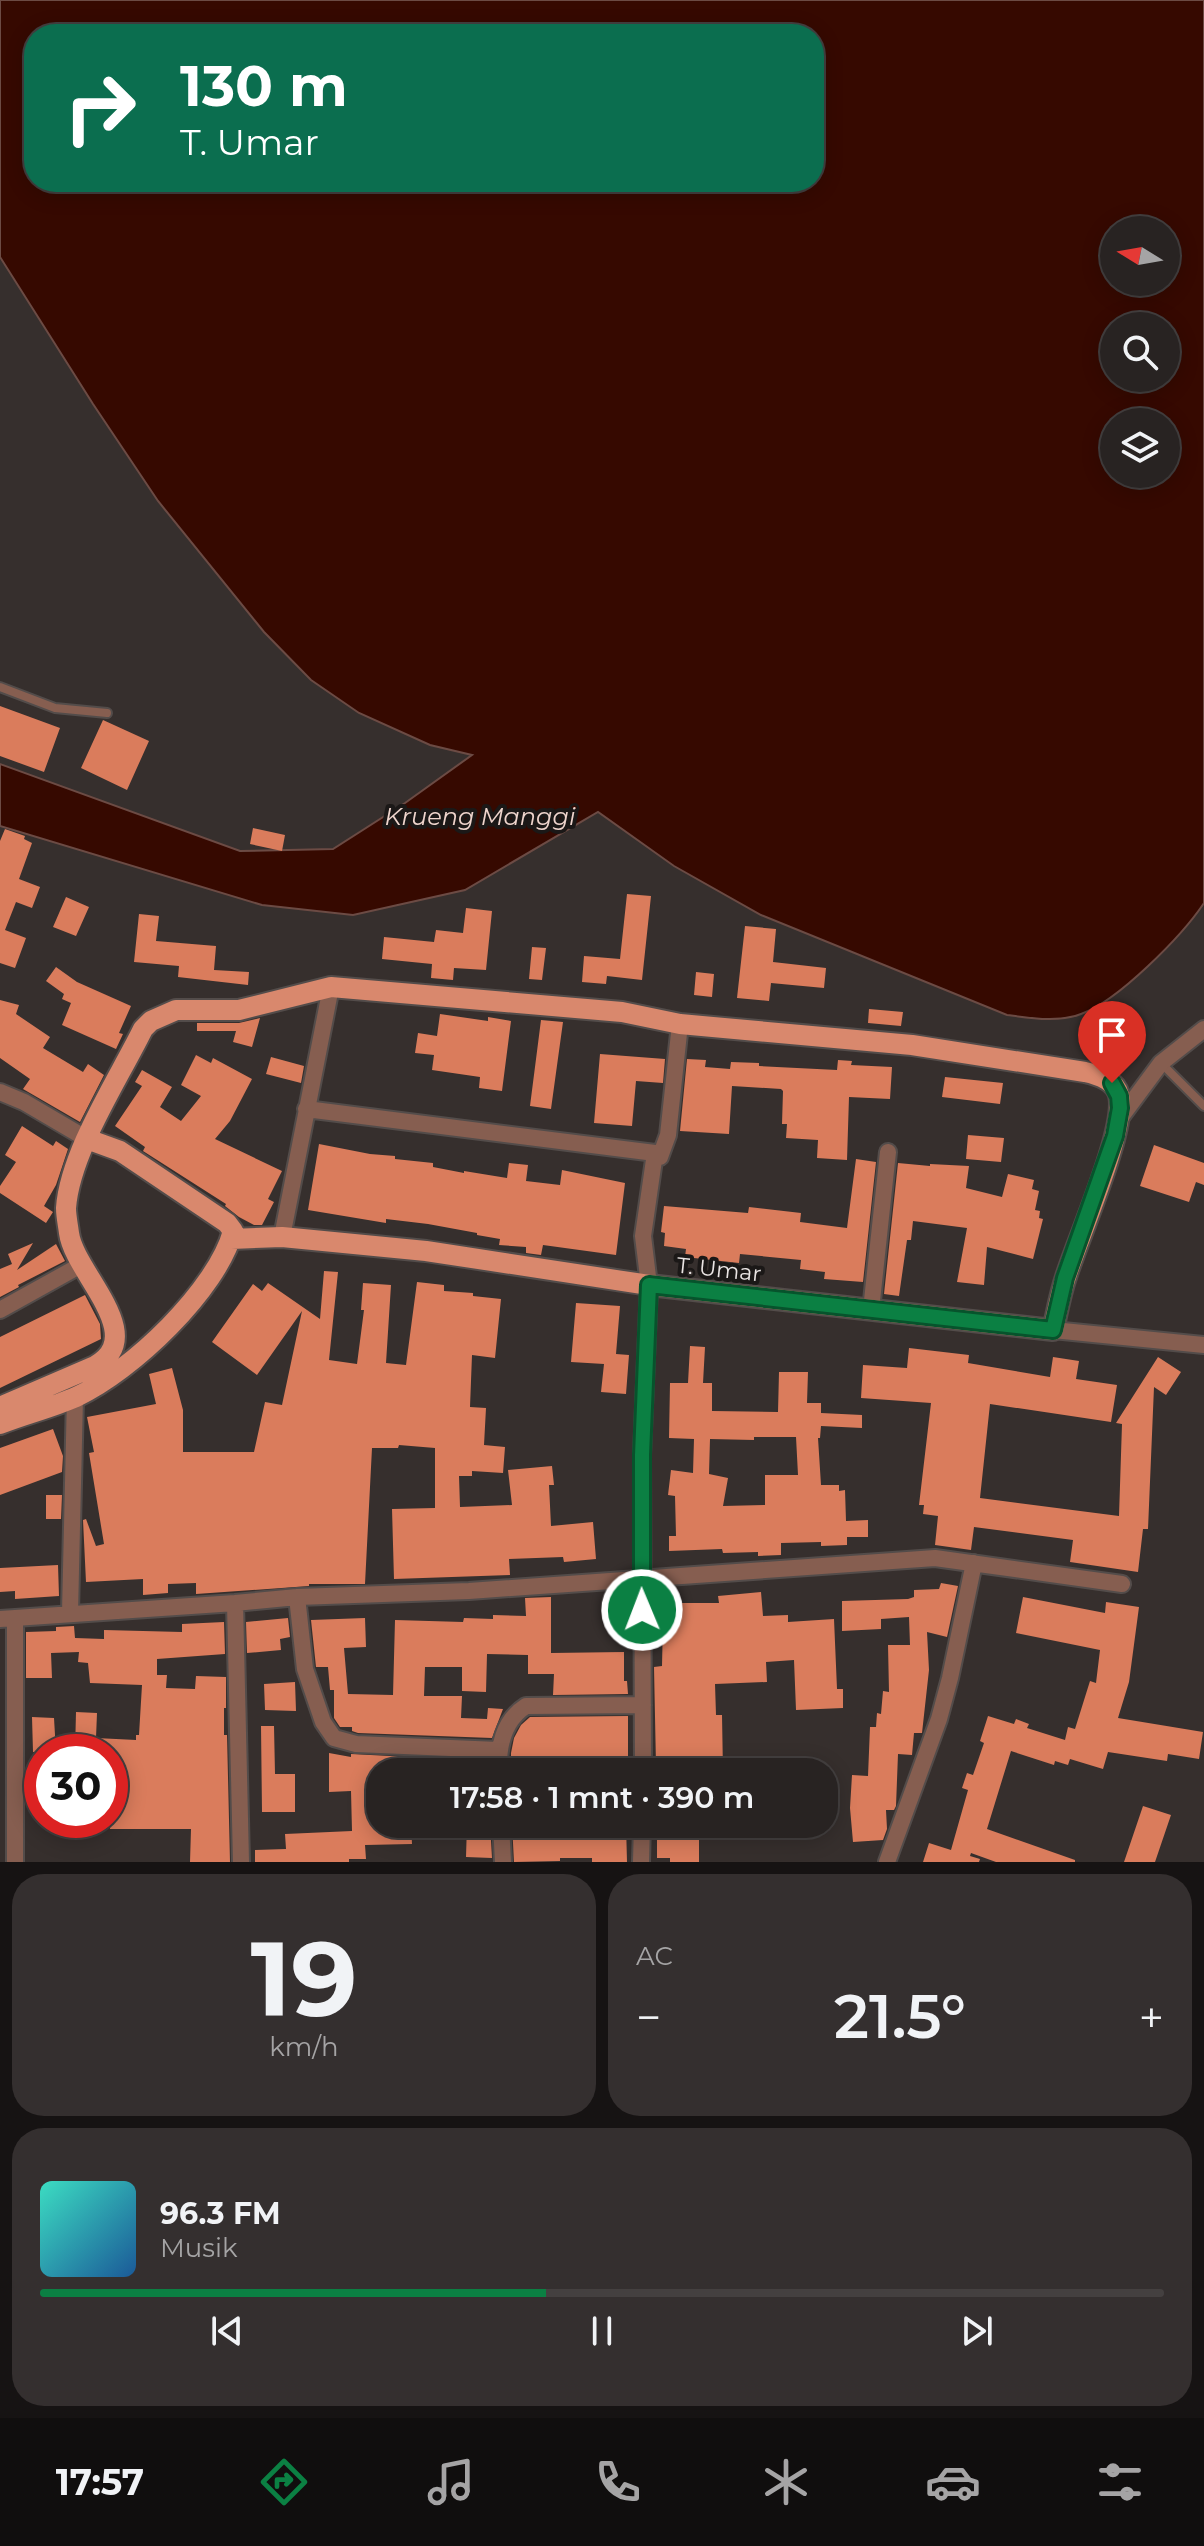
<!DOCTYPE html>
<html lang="id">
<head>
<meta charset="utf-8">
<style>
	:root { --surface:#282322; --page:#342f2f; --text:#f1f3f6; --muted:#a5a4a5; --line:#444040; --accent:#0b8043 }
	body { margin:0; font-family:Montserrat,sans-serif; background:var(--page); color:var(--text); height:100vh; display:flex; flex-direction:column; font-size:30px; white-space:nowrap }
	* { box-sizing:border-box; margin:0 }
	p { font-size:26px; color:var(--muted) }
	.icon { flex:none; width:44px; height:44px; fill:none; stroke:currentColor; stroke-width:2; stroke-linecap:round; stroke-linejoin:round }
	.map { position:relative; height:1862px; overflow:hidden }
	.details { display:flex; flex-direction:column; gap:12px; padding:12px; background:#161313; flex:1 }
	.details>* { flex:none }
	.top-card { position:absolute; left:24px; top:24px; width:800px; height:168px; border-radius:32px; box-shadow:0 4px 20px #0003,0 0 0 2px var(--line); background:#0b6e4f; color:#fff; overflow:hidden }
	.needle { width:52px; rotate:281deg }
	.buttons { position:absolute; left:1100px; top:216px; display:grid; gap:16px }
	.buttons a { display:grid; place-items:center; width:80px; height:80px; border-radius:50%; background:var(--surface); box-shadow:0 4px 20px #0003,0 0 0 2px var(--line); font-size:40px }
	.speed { position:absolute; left:24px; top:1734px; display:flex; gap:16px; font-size:40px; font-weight:700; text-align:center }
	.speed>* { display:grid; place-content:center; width:104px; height:104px; border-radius:50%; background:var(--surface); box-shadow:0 4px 20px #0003,0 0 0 2px var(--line); line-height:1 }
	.speed .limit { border:12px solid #d22; background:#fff; color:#111 }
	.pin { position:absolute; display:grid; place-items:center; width:68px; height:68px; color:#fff; margin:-82px -34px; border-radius:50% 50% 50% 0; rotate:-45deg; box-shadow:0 0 8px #0007 }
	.pin .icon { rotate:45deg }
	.me { position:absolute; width:88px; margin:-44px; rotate:359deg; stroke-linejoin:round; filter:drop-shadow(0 0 6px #0008) }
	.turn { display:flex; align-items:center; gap:28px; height:168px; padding:0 24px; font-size:36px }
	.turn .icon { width:104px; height:104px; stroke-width:2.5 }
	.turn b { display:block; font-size:56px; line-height:68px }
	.big { font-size:60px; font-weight:600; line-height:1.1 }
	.details .tile { flex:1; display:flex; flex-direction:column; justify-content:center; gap:12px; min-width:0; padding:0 28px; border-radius:32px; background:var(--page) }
	.details .dial { align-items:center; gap:0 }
	.dial b { font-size:104px; line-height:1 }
	.song { display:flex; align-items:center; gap:24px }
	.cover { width:96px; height:96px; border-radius:12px; background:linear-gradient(135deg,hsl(170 70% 55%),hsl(210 70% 35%)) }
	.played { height:8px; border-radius:4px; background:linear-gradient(90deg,var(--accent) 45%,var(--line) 45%) }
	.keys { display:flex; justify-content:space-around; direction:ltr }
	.heat { display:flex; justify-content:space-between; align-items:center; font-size:44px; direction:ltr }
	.details .tiles { flex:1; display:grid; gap:12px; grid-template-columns:1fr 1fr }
	.tile:last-child { grid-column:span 2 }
	.trip { position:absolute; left:366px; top:1758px; width:472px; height:80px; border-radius:32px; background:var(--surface); box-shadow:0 4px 20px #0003,0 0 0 2px var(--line); font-weight:600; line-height:80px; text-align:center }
	.tab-bar { display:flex; height:128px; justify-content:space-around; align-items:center; background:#100e0e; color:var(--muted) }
	.tab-bar .icon { width:56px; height:56px }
	.tab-bar .selected { color:var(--accent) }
	.tab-bar b { font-size:36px; color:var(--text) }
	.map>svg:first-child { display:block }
</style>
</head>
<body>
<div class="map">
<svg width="1204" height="1862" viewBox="0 0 1204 1862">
	<rect width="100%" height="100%" fill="#362f2d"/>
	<path fill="#360900" stroke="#6c4b44" stroke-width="2" fill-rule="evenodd" d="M0,0H1204V903C1182,936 1118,1001 1081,1014C1058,1023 1030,1018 1007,1015L761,915L674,866L598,812L465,890L353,915L262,905L0,826V764L240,851L333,849L405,803L472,755L430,745L359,713L311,680L264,632L158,501L93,404L0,257ZM34,34H814V182H34ZM1114,230H1166V282H1114ZM1114,326H1166V378H1114ZM1114,422H1166V474H1114Z"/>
	<path fill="#da7c5c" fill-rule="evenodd" d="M0,706L60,728L44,772L0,756Z
		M103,720L149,741L127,790L81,768Z
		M253,828L285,835L282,851L250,844Z
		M5,829L25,836L24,839L32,843L19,879L40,887L32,908L16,902L5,930L26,938L15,968L0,963V841Z
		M627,894L651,896L642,980L607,976L606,984L582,982L584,956L620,959Z
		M66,897L89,907L76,936L53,927Z
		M466,908L492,911L486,970L454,968L453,980L431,978L432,964L382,959L384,937L434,942L436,930L463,933Z
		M139,914L159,916L156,941L216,946L214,970L249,972L248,985L178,977L179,966L134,962Z
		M745,926L776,929L773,962L826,968L824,988L771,983L769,1001L737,998Z
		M532,947L546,948L542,980L529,979Z
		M56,967L77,982L131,1006L119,1033L123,1034L116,1049L62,1025L71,1003L62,999L64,994L46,981Z
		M696,972L714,974L712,997L694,995Z
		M0,1000L19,1005L16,1014L50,1037L43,1048L83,1072L88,1064L104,1075L80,1122L23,1089L30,1079L0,1058Z
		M869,1009L903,1012L901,1026L868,1023Z
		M440,1014L488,1021V1017L511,1021L502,1091L479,1088L480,1077L432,1070L434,1055L415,1053L418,1033L437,1036Z
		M260,1018L252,1047L233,1042L236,1031H197V1023H239Z
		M541,1020L563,1022L551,1109L530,1106Z
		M600,1054L665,1059L663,1083L636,1081L632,1126L594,1123Z
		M196,1055L211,1063L213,1058L252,1079L230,1121L215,1139L282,1171L268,1199L274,1202L262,1225H254L239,1217L225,1206L226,1204L143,1151L145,1147L115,1126L142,1086L135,1082L142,1070L172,1087L160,1107L181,1121L201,1096L181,1085Z
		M271,1057L304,1066L301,1083L266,1074Z
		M687,1059L706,1060L705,1067L730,1069L731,1062L759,1063V1066L837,1070L838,1060L852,1061L851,1065L892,1067L890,1099L849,1097L847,1160L817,1158L818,1140L786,1138L787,1124H782L783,1091L781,1089L732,1086L729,1134L680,1131Z
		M945,1077L1003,1083L1000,1104L942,1097Z
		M22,1126L53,1146L56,1141L68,1149L56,1185L44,1206L53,1212L46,1223L0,1193V1186L16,1162L5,1155Z
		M968,1135L1004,1138L1001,1162L966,1159Z
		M319,1144L370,1154L395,1156V1159L433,1163V1167L464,1173V1171L507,1178L509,1163L528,1165L526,1181L560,1185L562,1170L625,1183L616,1255L543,1245L541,1255L526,1253V1247L499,1245L500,1239L477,1235V1233L428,1224L386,1219V1223L308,1210Z
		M1154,1145L1204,1163V1185L1196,1182L1189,1202L1140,1186Z
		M856,1159L876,1162L863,1282L824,1279L825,1272L800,1269L801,1260L740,1254L739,1263L685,1257L686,1249L664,1246L665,1233L661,1232L664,1206L748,1213L749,1207L801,1213L800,1222L847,1228Z
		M898,1163L930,1166V1164L969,1166L966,1188L1002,1197L1008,1174L1034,1180L1032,1189L1039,1191L1035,1210L1040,1211L1039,1218L1043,1219L1033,1259L987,1247L984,1285L957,1282L967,1228L913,1221L911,1240H907L899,1296L884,1294Z
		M33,1243L17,1270L56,1244L65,1261L18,1285L19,1287L0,1297V1269L12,1264L8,1254Z
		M324,1271L338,1272L329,1360L357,1364L364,1310H361L363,1283L391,1285L386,1363L406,1365L417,1282L444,1285V1291L473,1293V1296L501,1299L495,1358L472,1355L470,1407L486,1408L484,1445L505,1447L503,1473L472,1471V1476H459L460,1507L512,1505L508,1470L552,1466L554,1485H549L551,1526L593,1522L596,1559L564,1562L563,1557L509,1559L510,1575L394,1579L392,1509L435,1508V1448L399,1445L398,1448H372L365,1584H309V1586L196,1594V1583L168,1584V1593L143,1595V1579L86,1582L83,1520L86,1519L96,1546L104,1544L89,1453L94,1452L87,1417L156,1404L149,1374L172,1368L183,1410V1452H254L265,1402L282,1405L302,1311L257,1375L212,1342L253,1284L262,1291L268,1283L320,1319Z
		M85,1295L100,1324L101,1339L0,1388V1337Z
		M576,1303L620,1306L616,1354L629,1355L626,1394L601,1392L604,1364L571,1362Z
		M690,1346L705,1347L703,1383H712V1411L778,1412L779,1372H808L807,1403H821V1413L862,1415V1428L821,1426L820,1438H818L821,1485H839V1491L845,1490L846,1521L868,1520V1537H847V1545L821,1546V1542L781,1543V1555L758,1556V1552L723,1553L722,1549L669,1551V1536H676L675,1496L668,1495L671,1470L693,1473L694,1439L669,1438L670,1383H688ZM754,1437H796L798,1475H765V1505L723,1506L728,1478L709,1474L710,1439L754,1440Z
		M909,1348L969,1355L968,1363L1050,1377L1053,1357L1079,1361L1076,1379L1117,1385L1111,1422L990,1404L980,1498L1119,1516L1122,1424L1116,1423L1158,1357L1181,1372L1166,1395L1154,1387L1148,1529H1143L1138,1572L1070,1562L1073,1540L974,1527L971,1550L935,1545L938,1516L923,1514L924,1505H919L931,1403L861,1398L863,1365L907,1368Z
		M53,1429L63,1456L62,1472L0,1495V1448Z
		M46,1495H62L61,1519H46Z
		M58,1565L59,1596L15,1599V1591L0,1592V1568Z
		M941,1583L958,1586L947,1637L927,1632L929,1670L922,1733H914L912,1755L898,1754L896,1806L894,1810H886L887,1829L883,1840L853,1842L850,1808L852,1775L868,1776L870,1727H876L877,1713L881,1714L883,1691L889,1692L888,1645H910L909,1617L881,1619V1629L842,1631V1601L908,1599L914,1597V1590L939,1589Z
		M761,1592L763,1616L788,1615V1622L834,1619L837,1689H843V1708L796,1710L794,1660L766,1662L767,1682L715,1684L716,1715H722L723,1772H699V1765L656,1766L654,1667L662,1666L663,1621H679V1603H719L718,1596Z
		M551,1597V1653L624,1652V1681H627L628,1694L553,1695L554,1674H528V1655L487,1654L486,1692L462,1691V1667H425L424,1696H462L461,1718L487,1719L488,1708L503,1709L492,1738L358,1733L352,1731V1727H340L334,1718V1690H330L328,1667H316L311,1620L365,1618L366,1647L344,1648L348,1694L393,1695L395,1620L463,1622L464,1618L493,1619V1615L526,1616L525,1598Z
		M1023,1597L1105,1613L1106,1602L1139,1607L1129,1682L1118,1718L1203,1732L1199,1759L1168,1754L1167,1761L1108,1752L1103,1769L1070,1759L1068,1765L1055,1761L1054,1765L1011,1751L987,1829L1075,1860V1862H996L971,1853L970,1856L980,1859L979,1862H923L929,1843L951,1850L968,1790L962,1788L967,1773L973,1775L984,1743L980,1741L988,1716L1014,1724L1016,1719L1029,1724L1027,1728L1065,1740L1068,1727L1075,1729L1090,1681L1096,1683L1100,1650L1016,1633Z
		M288,1618L290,1637L280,1639L281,1650L247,1653L246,1622Z
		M224,1622L225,1654L157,1659V1675H167L166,1688L195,1689L196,1676L226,1677V1708H224V1735H227L230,1862H190L191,1829H110V1752H75L76,1712L97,1713L96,1738L136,1740V1735H139L142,1685L90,1683L88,1663L78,1662L79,1652L51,1653L52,1678H26V1632L56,1631V1627L74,1626L75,1638L104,1639V1630L182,1632V1624Z
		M295,1682L296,1711L265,1710L264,1684Z
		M628,1716V1772H573L572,1757L534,1758V1772H511V1753L514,1738L521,1725L530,1717Z
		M32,1717L54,1718L56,1752H33Z
		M261,1726H274L275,1774H295V1812H262Z
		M329,1753L351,1757V1754L448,1759V1772H380V1824H411L412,1844L365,1845L366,1859H349V1862H255V1850L286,1849L285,1834L352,1831L351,1791L329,1792Z
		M1143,1806L1171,1815L1155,1862H1124Z
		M467,1824H490L492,1858L466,1857Z
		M512,1824H560V1835H595V1824H626L627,1862H592V1858H560V1861L514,1862Z
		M657,1824H699V1862H670V1858H657Z"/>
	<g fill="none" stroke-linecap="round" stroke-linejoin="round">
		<g stroke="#534c4a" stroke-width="12">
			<path id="lane" d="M0,687L55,708L107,713
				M1161,1063L1204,1106"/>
		</g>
		<g stroke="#534c4a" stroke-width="20">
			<path id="street" d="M0,1092L24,1102L87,1139
				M306,1109L655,1153
				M1118,1121L1161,1063L1204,1029
				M282,1237L331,987
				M0,1310L81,1265
				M871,1310L888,1152
				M1053,1330L1204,1345
				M297,1597L305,1669L323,1722L334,1738L356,1744L498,1750
				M235,1603L241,1862
				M70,1613L75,1397
				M15,1618V1862
				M0,1619L235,1603L297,1597L469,1591L935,1558L1122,1584
				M499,1772C498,1746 504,1720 526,1706L643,1705
				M643,1772L642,1455L649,1285L643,1236L655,1153L660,1157L668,1135L680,1024
				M501,1824L503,1862
				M641,1862L642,1824
				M887,1862L939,1719L950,1678L974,1563"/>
		</g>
		<g stroke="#534c4a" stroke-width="24">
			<path id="primary" d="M0,1407L95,1366C150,1335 74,1273 69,1233C68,1225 66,1216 66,1208C70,1152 118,1080 143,1029L151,1021L176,1010H239L331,987L622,1012L680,1024L912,1045L1085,1072C1099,1075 1115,1080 1119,1095C1127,1129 1078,1238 1066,1277C1060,1294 1057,1313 1053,1330L649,1285L426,1251L282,1237L231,1239
				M0,1424C25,1414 51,1408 76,1397C132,1371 217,1290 233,1231L227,1223L120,1151L87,1139"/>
		</g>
		<use href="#lane" stroke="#865e50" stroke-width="8"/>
		<use href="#street" stroke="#865e50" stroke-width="16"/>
		<use href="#primary" stroke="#d9886d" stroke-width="20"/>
	</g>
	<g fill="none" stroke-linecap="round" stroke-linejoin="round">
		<g stroke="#07532c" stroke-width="20">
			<path id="route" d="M642,1610V1455L649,1285L1053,1330L1065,1278L1115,1136L1120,1108L1119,1096L1112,1083"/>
		</g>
		<use href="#route" stroke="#0b8043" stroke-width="14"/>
	</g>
	<g text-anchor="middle" stroke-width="8" stroke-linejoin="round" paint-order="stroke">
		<g font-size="22" fill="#eae5e4" stroke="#1b1817">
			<text transform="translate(719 1269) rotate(6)" y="8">T. Umar</text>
		</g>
		<g font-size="24" font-style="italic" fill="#efd5cd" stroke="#1b1817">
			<text x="480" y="825">Krueng Manggi</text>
		</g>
	</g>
</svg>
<div class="buttons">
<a><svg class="needle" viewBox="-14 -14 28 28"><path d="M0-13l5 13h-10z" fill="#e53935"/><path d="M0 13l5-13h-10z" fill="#a5a4a5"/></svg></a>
<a><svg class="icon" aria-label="search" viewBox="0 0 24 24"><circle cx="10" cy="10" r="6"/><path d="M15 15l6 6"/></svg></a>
<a><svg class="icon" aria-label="layers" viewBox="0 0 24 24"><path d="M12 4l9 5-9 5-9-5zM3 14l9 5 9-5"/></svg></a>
</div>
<div class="speed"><div class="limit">30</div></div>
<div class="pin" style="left:1112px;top:1083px;background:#d93025"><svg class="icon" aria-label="arrive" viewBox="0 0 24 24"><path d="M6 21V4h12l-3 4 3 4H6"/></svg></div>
<svg class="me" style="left:642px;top:1610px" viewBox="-20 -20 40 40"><circle r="17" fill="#0b8043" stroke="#fff" stroke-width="3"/><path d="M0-11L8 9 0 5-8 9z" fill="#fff"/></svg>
<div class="trip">17:58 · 1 mnt · 390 m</div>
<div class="top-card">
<div class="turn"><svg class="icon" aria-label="right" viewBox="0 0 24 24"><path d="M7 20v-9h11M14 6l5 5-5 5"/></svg><div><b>130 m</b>T. Umar</div></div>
</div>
</div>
<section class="details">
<div class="tiles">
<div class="tile dial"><b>19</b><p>km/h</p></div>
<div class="tile"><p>AC</p>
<div class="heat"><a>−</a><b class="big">21.5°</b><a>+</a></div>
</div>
<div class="tile">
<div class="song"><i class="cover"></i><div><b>96.3 FM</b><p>Musik</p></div></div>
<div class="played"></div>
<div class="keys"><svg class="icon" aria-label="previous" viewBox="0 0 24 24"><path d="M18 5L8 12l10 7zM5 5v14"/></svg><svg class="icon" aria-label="pause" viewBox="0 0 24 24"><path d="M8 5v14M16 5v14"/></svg><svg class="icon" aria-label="next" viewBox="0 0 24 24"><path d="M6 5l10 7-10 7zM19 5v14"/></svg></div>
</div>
</div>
</section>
<nav class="tab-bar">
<b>17:57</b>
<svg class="icon selected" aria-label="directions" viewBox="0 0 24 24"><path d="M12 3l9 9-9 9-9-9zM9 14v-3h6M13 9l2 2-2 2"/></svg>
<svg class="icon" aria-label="music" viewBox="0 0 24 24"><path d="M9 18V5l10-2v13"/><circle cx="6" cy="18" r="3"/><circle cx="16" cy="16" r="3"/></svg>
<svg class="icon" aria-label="phone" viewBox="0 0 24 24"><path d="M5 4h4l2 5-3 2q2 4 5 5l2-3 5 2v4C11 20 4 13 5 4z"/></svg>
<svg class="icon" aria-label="climate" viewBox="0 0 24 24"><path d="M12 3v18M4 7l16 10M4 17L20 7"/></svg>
<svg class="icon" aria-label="car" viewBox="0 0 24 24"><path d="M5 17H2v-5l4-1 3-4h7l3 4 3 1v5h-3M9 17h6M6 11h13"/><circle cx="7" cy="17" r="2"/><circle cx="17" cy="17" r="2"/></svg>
<svg class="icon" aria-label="filters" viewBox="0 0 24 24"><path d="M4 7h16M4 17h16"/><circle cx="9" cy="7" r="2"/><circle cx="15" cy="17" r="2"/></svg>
</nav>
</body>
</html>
